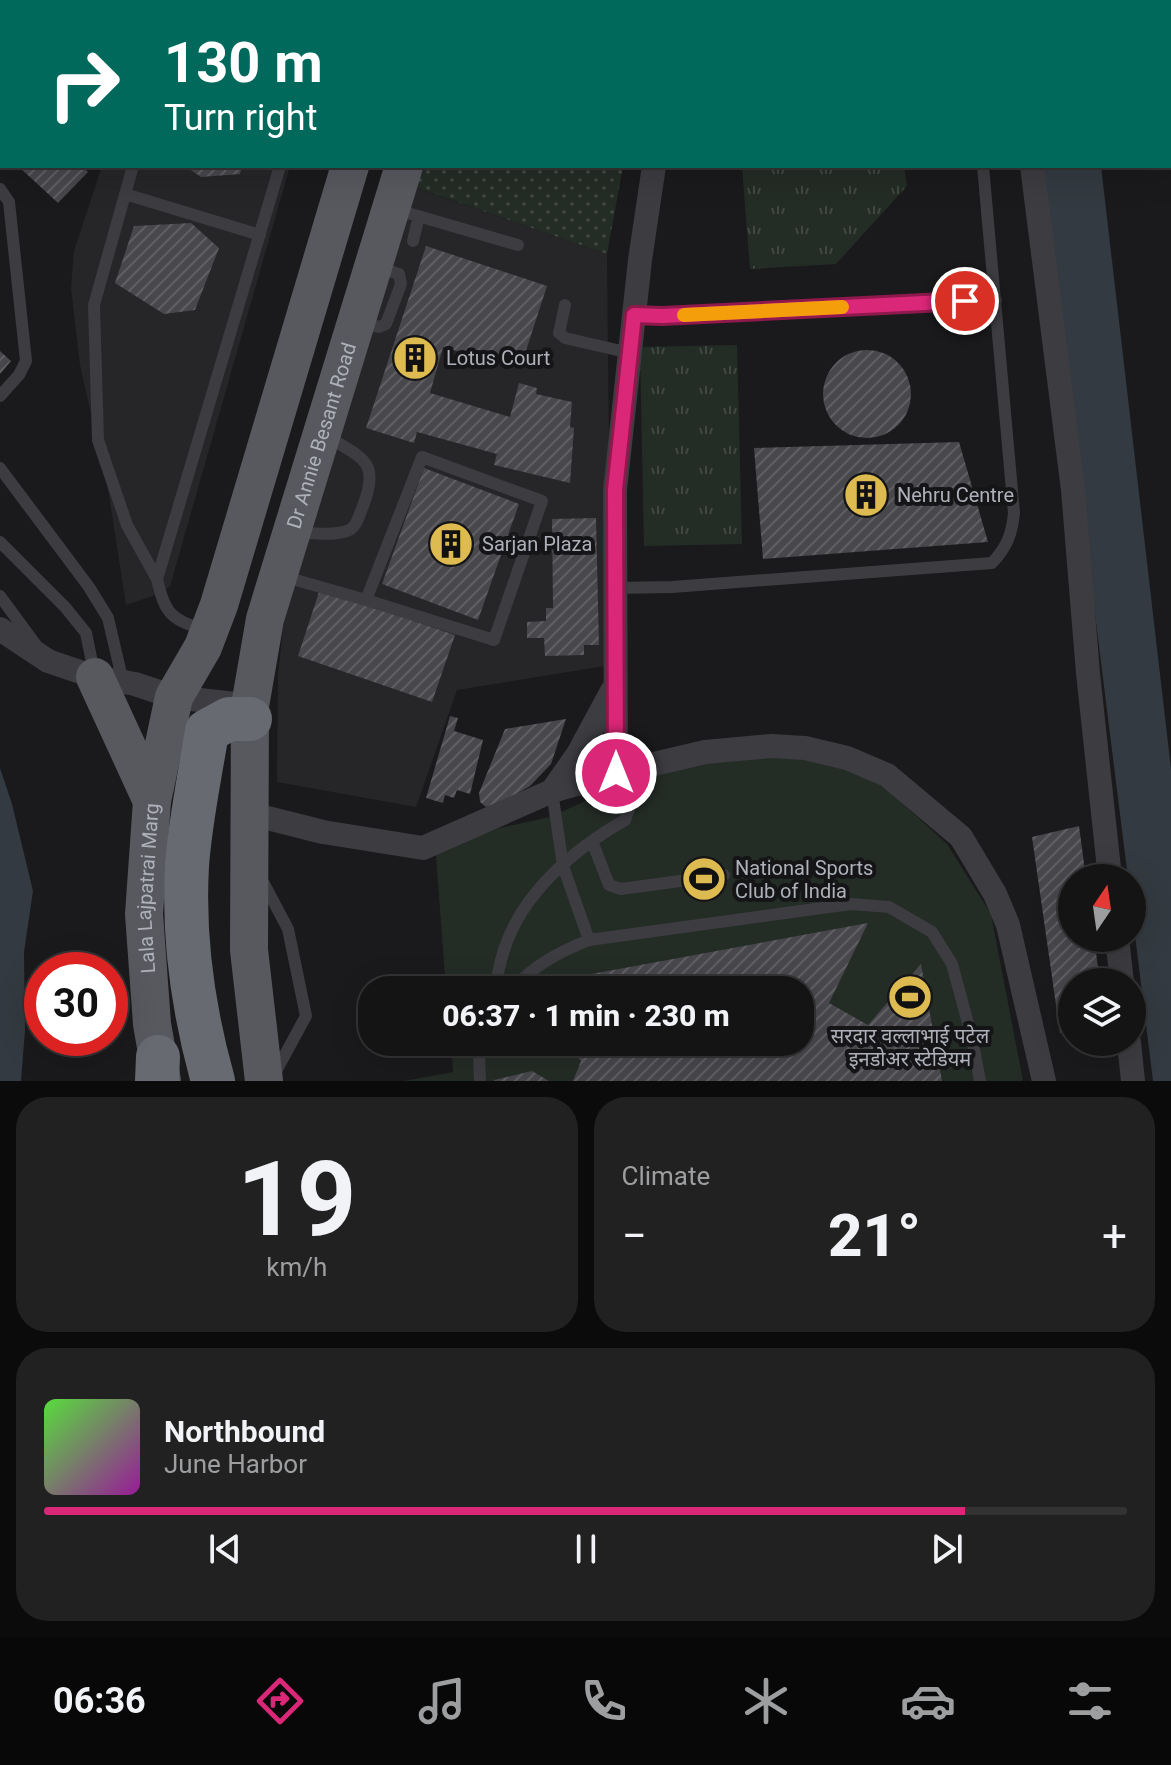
<!DOCTYPE html>
<html lang="en">
<head>
<meta charset="utf-8">
<style>
	:root { --surface:#141415; --page:#212122; --text:#f1f3f6; --muted:#9d9ea0; --line:#333334; --accent:#db2777 }
	body { margin:0; font-family:Roboto,"Noto Sans Devanagari",sans-serif; background:var(--page); color:var(--text); height:100vh; display:flex; flex-direction:column; font-size:30px; white-space:nowrap }
	* { box-sizing:border-box; margin:0 }
	p { font-size:26px; color:var(--muted) }
	.icon { flex:none; width:44px; height:44px; fill:none; stroke:currentColor; stroke-width:2; stroke-linecap:round; stroke-linejoin:round }
	.map { position:relative; height:1081px; overflow:hidden }
	.sheet { display:flex; flex-direction:column; gap:16px; padding:16px; background:#0b0b0c; flex:1 }
	.sheet>* { flex:none }
	.guide { position:absolute; left:0px; top:0px; width:1172px; height:168px; box-shadow:0 8px 32px #0002,0 0 0 2px var(--line); background:#00695c; color:#fff; overflow:hidden }
	.needle { width:52px; rotate:13deg }
	.fabs { position:absolute; left:1058px; top:864px; display:grid; gap:16px }
	.fabs a { display:grid; place-items:center; width:88px; height:88px; border-radius:50%; background:var(--surface); box-shadow:0 8px 32px #0002,0 0 0 2px var(--line); font-size:40px }
	.speed { position:absolute; left:24px; top:952px; display:flex; gap:16px; font-size:40px; font-weight:700; text-align:center }
	.speed>* { display:grid; place-content:center; width:104px; height:104px; border-radius:50%; background:var(--surface); box-shadow:0 8px 32px #0002,0 0 0 2px var(--line); line-height:1 }
	.speed .limit { border:12px solid #d22; background:#fff; color:#111 }
	.pin { position:absolute; display:grid; place-items:center; width:68px; height:68px; color:#fff; margin:-34px; border:4px solid #fff; border-radius:50%; box-shadow:0 2px 8px #0007 }
	.me { position:absolute; width:88px; margin:-44px; rotate:0deg; stroke-linejoin:round; filter:drop-shadow(0 0 6px #0008) }
	.turn { display:flex; align-items:center; gap:28px; height:168px; padding:0 32px; font-size:36px }
	.turn .icon { width:104px; height:104px; stroke-width:2.5 }
	.turn b { display:block; font-size:56px; line-height:68px }
	.big { font-size:60px; font-weight:800; line-height:1.1 }
	.sheet .tile { flex:1; display:flex; flex-direction:column; justify-content:center; gap:12px; min-width:0; padding:0 28px; border-radius:32px; background:var(--page) }
	.sheet .dial { align-items:center; gap:0 }
	.dial b { font-size:104px; line-height:1 }
	.song { display:flex; align-items:center; gap:24px }
	.cover { width:96px; height:96px; border-radius:12px; background:linear-gradient(135deg,hsl(110 70% 55%),hsl(300 70% 35%)) }
	.played { height:8px; border-radius:4px; background:linear-gradient(90deg,var(--accent) 85%,var(--line) 85%) }
	.keys { display:flex; justify-content:space-around; direction:ltr }
	.heat { display:flex; justify-content:space-between; align-items:center; font-size:44px; direction:ltr }
	.sheet .tiles { flex:1; display:grid; gap:16px; grid-template-columns:1fr 1fr }
	.tile:last-child { grid-column:span 2 }
	.trip { position:absolute; left:358px; top:976px; width:456px; height:80px; border-radius:32px; background:var(--surface); box-shadow:0 8px 32px #0002,0 0 0 2px var(--line); font-weight:800; line-height:80px; text-align:center }
	.menu { display:flex; height:128px; justify-content:space-around; align-items:center; background:#080808; color:var(--muted) }
	.menu .icon { width:56px; height:56px }
	.menu .active { color:var(--accent) }
	.menu b { font-size:36px; color:var(--text) }
	.map>svg:first-child { display:block }
</style>
</head>
<body>
<div class="map">
<svg width="1171" height="1081" viewBox="0 0 1171 1081">
	<defs>
		<pattern id="grass-tufts" width="24" height="20" patternUnits="userSpaceOnUse" patternTransform="scale(2)"><rect width="24" height="20" fill="#242c26"/><path d="M3 7l-1-3M5 7V3M7 7l1-3M15 17l-1-3M17 17v-4M19 17l1-3" fill="none" stroke="#414843"/></pattern>
		<pattern id="garden-dots" width="8" height="8" patternUnits="userSpaceOnUse" patternTransform="scale(2)"><rect width="8" height="8" fill="#242c26"/><path d="M2 2h.1M6 6h.1" fill="none" stroke="#414843" stroke-width="1.8" stroke-linecap="round"/></pattern>
		<pattern id="building-hatch" width="6" height="6" patternUnits="userSpaceOnUse" patternTransform="scale(2)"><rect width="6" height="6" fill="#47474c"/><path d="M-1 1l2-2M0 6l6-6M5 7l2-2" fill="none" stroke="#5f5f64"/></pattern>
	</defs>
	<rect width="100%" height="100%" fill="#1a1a1c"/>
	<path fill="#262629" d="M102,166H290L170,586L162,593L126,605L108,489L80,365L71,288L74,251Z
		M410,186L607,254L611,665L457,690L416,807L277,782L278,676L285,608Z"/>
	<path fill="url(#grass-tufts)" d="M742,166H904L907,186L836,264L750,269Z
		M737,345L742,544L644,546L640,347Z"/>
	<path fill="url(#garden-dots)" d="M468,0H675L467,2Z
		M417,166H623L607,254L411,186Z"/>
	<path fill="#242c26" d="M764,742L859,764L947,844L991,914L1023,1081H404L453,1072L451,1042H800V990H446L435,842L550,817L674,761Z"/>
	<path fill="#333a41" d="M1039,166H1101L1171,769V1081H1153L1132,911V878H1128Z
		M0,768L12,804L33,891L24,952L25,1030L21,1081H0Z"/>
	<path fill="url(#building-hatch)" d="M18,166H82L88,172L58,203Z
		M185,166H242L240,174L201,177Z
		M191,223L219,248L195,310L164,314L115,283L134,226Z
		M426,246L547,286L520,369L443,347L430,393L510,417L519,383L537,388L536,394L572,402L570,427L574,428L570,483L494,465L497,454L417,432L414,443L366,428Z
		M823 394a44 44 0 1 1 88 0a44 44 0 1 1-88 0Z
		M0,351L11,361L0,374Z
		M959,442L988,542L763,559L754,448Z
		M424,468L519,504L478,620L382,584Z
		M596,518L599,645H584V655L545,656L544,638H527V622L546,621V608H553L552,519Z
		M320,589L455,635L432,702L298,656Z
		M450,716L458,718L454,731L483,740L470,794L457,790L454,798L445,795L443,803L426,798Z
		M566,719L551,764L530,786L504,801L486,807L480,802L479,793L505,729Z
		M1079,826L1086,878H1072V938H1094L1100,982H1072V1032L1060,1033L1032,837Z
		M868,923L829,1003L868,1025L921,964L942,1081H573L581,1061L565,1042H800V990H524L521,987Z
		M532,1071L549,1081H494V1080Z"/>
	<g fill="none" stroke-linecap="round" stroke-linejoin="round">
		<path stroke="#3c3c41" stroke-width="12" d="M967,0V2
			M181,2V0
			M329,2L330,0
			M754,2V1
			M133,166L94,305L98,440L127,525L157,579
			M0,189L9,202L26,361L19,375L0,396
			M125,194L260,235
			M394,209L518,245
			M413,241L419,216
			M565,305L559,333L565,338L630,353
			M634,315L662,316L996,300
			M359,322L379,327L386,324L401,284L399,274L377,267
			M0,468L89,587L108,618L123,682
			M296,532C312,533 332,536 347,531C357,528 359,515 363,506C381,460 361,458 325,435
			M0,542L65,607L86,633L94,672
			M282,576L366,600L422,457L542,501L494,640L366,600
			M615,588L672,587L992,563C1007,547 1012,534 1014,513L983,166
			M0,596L36,645
			M206,630C172,620 165,615 157,579L280,166
			M552,791L563,866L589,940
			M592,841L609,885L621,889L724,875
			M261,878L288,929L306,1016L274,1075
			M495,986C498,974 500,962 504,950C522,893 574,849 625,820L630,806L616,773
			M512,990C534,965 559,952 589,940L851,904L889,907L932,932L952,964L972,1038L980,1081
			M480,1081L479,1056L484,1042"/>
		<path stroke="#3c3c41" stroke-width="24" d="M1007,0L1008,2
			M699,2L700,0
			M1032,166L1073,490L1088,673L1110,878
			M0,629L48,661L95,677L135,684L174,697L244,705
			M616,773L705,752L771,746L805,748L847,758L887,775L961,837L995,894L1008,925L1044,1081
			M552,791L578,754L612,691
			M248,813L323,832L423,848L552,791L616,773L615,490L640,260L654,166
			M1117,938L1122,982
			M1129,1042L1133,1081"/>
		<g stroke="#58595f" stroke-width="38">
			<path d="M400,2L401,0"/>
			<path d="M451,2L452,0"/>
			<path d="M95,677L152,801"/>
			<path id="s1" d="M162,1081L152,1024L144,914L152,801L174,697L203,647L219,605L350,166"/>
			<path id="s2" d="M264,1081L249,950L250,706L265,619L404,166"/>
		</g>
		<path stroke="#686a71" stroke-width="44" d="M157,1081L158,1057
			M213,1081C194,1013 183,937 187,866C190,821 200,776 207,731L229,719H250"/>
	</g>
	<g fill="none" stroke-linecap="round" stroke-linejoin="round">
		<g stroke="#8e194d" stroke-width="20">
			<path id="route" d="M616,773L615,490L634,315L662,316L965,301"/>
		</g>
		<use href="#route" stroke="#db2777" stroke-width="14"/>
		<path stroke="#f59e0b" stroke-width="14" d="M684,315L842,307"/>
	</g>
	<defs>
		<g id="building-disc" transform="scale(2.3)"><circle r="9.5" fill="#debb50" stroke="#151517"/><path d="M-4-6H4V6H1V3H-1V6H-4ZM-2.5-4.3h1.7v1.8h-1.7ZM.8-4.3h1.7v1.8H.8ZM-2.5-1h1.7V.8h-1.7ZM.8-1h1.7V.8H.8Z" fill="#111"/></g>
		<g id="stadium-disc" transform="scale(2.3)"><circle r="9.5" fill="#debb50" stroke="#151517"/><path d="M0-5a6.5 5 0 1 0 0 10a6.5 5 0 1 0 0-10ZM-3.5-1.8h7v3.6h-7Z" fill="#111"/></g>
	</defs>
	<g fill-rule="evenodd">
		<use href="#building-disc" x="415" y="358"/>
		<use href="#building-disc" x="866" y="495"/>
		<use href="#building-disc" x="451" y="544"/>
		<use href="#stadium-disc" x="704" y="879"/>
		<use href="#stadium-disc" x="910" y="997"/>
	</g>
	<g text-anchor="middle" stroke-width="8" stroke-linejoin="round" paint-order="stroke">
		<g font-size="20" fill="#aeb1ba" stroke="#151517" text-anchor="start">
			<text x="446" y="365">Lotus Court</text>
			<text x="897" y="502">Nehru Centre</text>
			<text x="482" y="551">Sarjan Plaza</text>
			<text x="735" y="875">National Sports<tspan x="735" dy="23">Club of India</tspan></text>
			<text x="910" y="1043" text-anchor="middle">सरदार वल्लाभाई पटेल<tspan x="910" dy="23">इनडोअर स्टेडियम</tspan></text>
		</g>
		<g font-size="20" fill="#aeb1ba" stroke="#151517">
			<text dy="7" stroke="none"><textPath href="#s2" startOffset="656">Dr Annie Besant Road</textPath></text>
			<text dy="7" stroke="none"><textPath href="#s1" startOffset="194">Lala Lajpatrai Marg</textPath></text>
		</g>
	</g>
</svg>
<div class="fabs">
<a><svg class="needle" viewBox="-14 -14 28 28"><path d="M0-13l5 13h-10z" fill="#e53935"/><path d="M0 13l5-13h-10z" fill="#9d9ea0"/></svg></a>
<a><svg class="icon" aria-label="layers" viewBox="0 0 24 24"><path d="M12 4l9 5-9 5-9-5zM3 14l9 5 9-5"/></svg></a>
</div>
<div class="speed"><div class="limit">30</div></div>
<div class="pin" style="left:965px;top:301px;background:#d93025"><svg class="icon" aria-label="arrive" viewBox="0 0 24 24"><path d="M6 21V4h12l-3 4 3 4H6"/></svg></div>
<svg class="me" style="left:616px;top:773px" viewBox="-20 -20 40 40"><circle r="17" fill="#db2777" stroke="#fff" stroke-width="3"/><path d="M0-11L8 9 0 5-8 9z" fill="#fff"/></svg>
<div class="trip">06:37 · 1 min · 230 m</div>
<div class="guide">
<div class="turn"><svg class="icon" aria-label="right" viewBox="0 0 24 24"><path d="M7 20v-9h11M14 6l5 5-5 5"/></svg><div><b>130 m</b>Turn right</div></div>
</div>
</div>
<section class="sheet">
<div class="tiles">
<div class="tile dial"><b>19</b><p>km/h</p></div>
<div class="tile"><p>Climate</p>
<div class="heat"><a>−</a><b class="big">21°</b><a>+</a></div>
</div>
<div class="tile">
<div class="song"><i class="cover"></i><div><b>Northbound</b><p>June Harbor</p></div></div>
<div class="played"></div>
<div class="keys"><svg class="icon" aria-label="previous" viewBox="0 0 24 24"><path d="M18 5L8 12l10 7zM5 5v14"/></svg><svg class="icon" aria-label="pause" viewBox="0 0 24 24"><path d="M8 5v14M16 5v14"/></svg><svg class="icon" aria-label="next" viewBox="0 0 24 24"><path d="M6 5l10 7-10 7zM19 5v14"/></svg></div>
</div>
</div>
</section>
<nav class="menu">
<b>06:36</b>
<svg class="icon active" aria-label="directions" viewBox="0 0 24 24"><path d="M12 3l9 9-9 9-9-9zM9 14v-3h6M13 9l2 2-2 2"/></svg>
<svg class="icon" aria-label="music" viewBox="0 0 24 24"><path d="M9 18V5l10-2v13"/><circle cx="6" cy="18" r="3"/><circle cx="16" cy="16" r="3"/></svg>
<svg class="icon" aria-label="phone" viewBox="0 0 24 24"><path d="M5 4h4l2 5-3 2q2 4 5 5l2-3 5 2v4C11 20 4 13 5 4z"/></svg>
<svg class="icon" aria-label="climate" viewBox="0 0 24 24"><path d="M12 3v18M4 7l16 10M4 17L20 7"/></svg>
<svg class="icon" aria-label="car" viewBox="0 0 24 24"><path d="M5 17H2v-5l4-1 3-4h7l3 4 3 1v5h-3M9 17h6M6 11h13"/><circle cx="7" cy="17" r="2"/><circle cx="17" cy="17" r="2"/></svg>
<svg class="icon" aria-label="filters" viewBox="0 0 24 24"><path d="M4 7h16M4 17h16"/><circle cx="9" cy="7" r="2"/><circle cx="15" cy="17" r="2"/></svg>
</nav>
</body>
</html>
